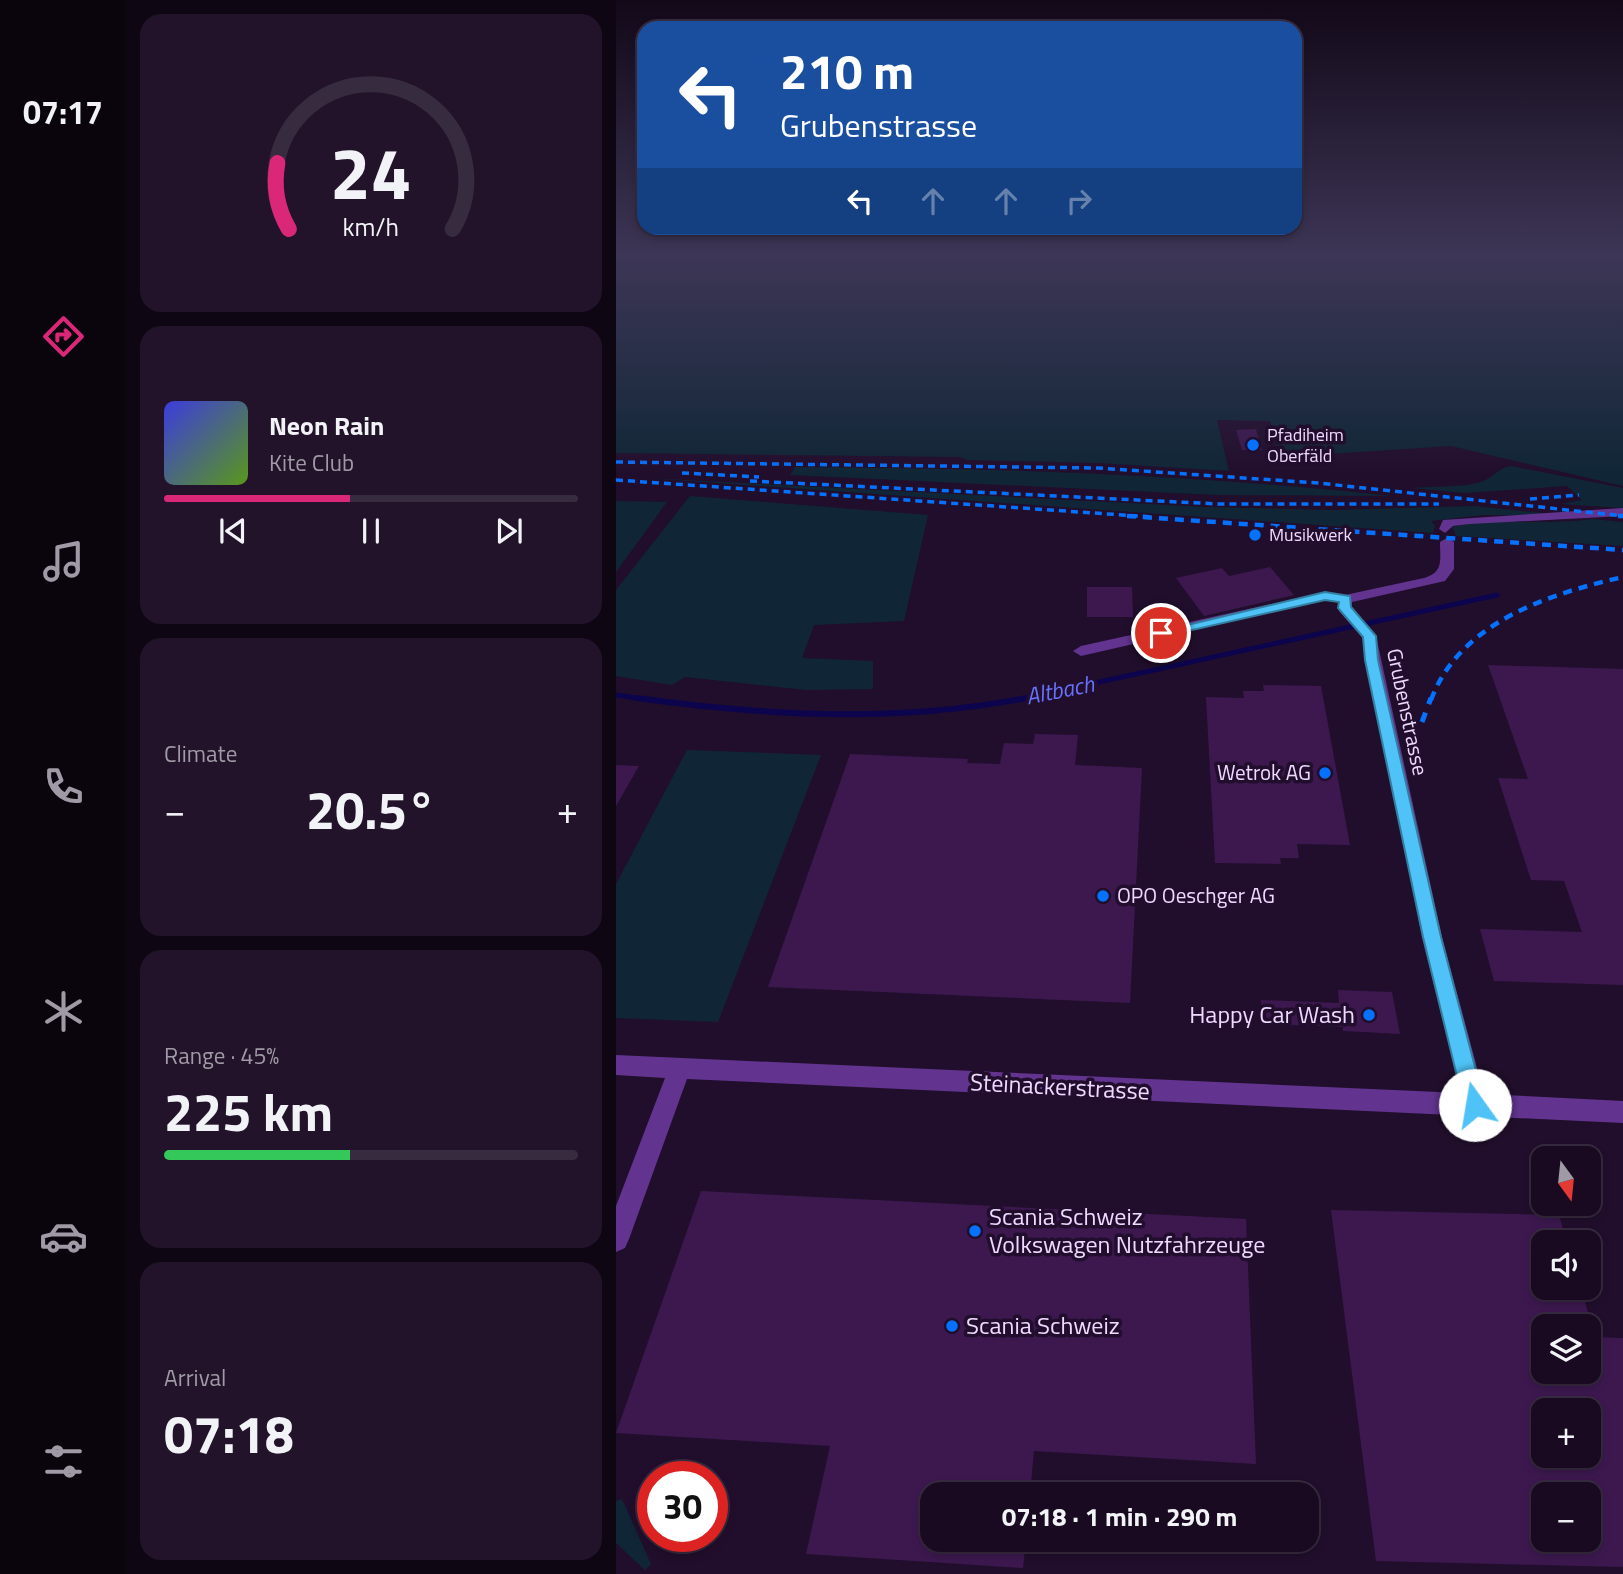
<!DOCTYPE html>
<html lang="en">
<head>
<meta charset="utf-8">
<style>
	:root { --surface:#190a21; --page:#22132a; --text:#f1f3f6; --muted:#9f9aa5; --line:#372b3f; --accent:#db2777 }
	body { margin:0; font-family:"Titillium Web",sans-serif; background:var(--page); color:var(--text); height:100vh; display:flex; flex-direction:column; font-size:26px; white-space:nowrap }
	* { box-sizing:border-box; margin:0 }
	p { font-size:23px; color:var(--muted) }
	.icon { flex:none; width:38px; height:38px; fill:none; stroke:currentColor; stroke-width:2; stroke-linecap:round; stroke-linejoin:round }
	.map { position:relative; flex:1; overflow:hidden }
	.sheet { display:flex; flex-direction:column; gap:14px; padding:14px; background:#0e0612; width:490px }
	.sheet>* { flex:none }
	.guide { position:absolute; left:21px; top:21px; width:665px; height:214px; border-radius:21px; box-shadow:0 4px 10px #0003,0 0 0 2px var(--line); background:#1a4fa0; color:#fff; overflow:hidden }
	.needle { width:46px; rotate:165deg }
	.controls { position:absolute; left:915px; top:1146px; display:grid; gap:14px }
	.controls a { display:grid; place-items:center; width:70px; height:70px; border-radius:14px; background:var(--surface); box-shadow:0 4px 10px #0003,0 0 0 2px var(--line); font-size:35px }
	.speed { position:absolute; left:21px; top:1461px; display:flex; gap:14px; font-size:35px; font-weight:700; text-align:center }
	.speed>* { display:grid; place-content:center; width:91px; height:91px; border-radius:50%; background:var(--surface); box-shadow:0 4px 10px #0003,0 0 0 2px var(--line); line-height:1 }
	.speed .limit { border:10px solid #d22; background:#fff; color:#111 }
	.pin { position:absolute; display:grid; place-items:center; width:60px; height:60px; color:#fff; margin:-30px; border:4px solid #fff; border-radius:50%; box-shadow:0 2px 7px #0007 }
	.me { position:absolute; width:77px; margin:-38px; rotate:347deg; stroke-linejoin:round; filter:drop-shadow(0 0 5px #0008) }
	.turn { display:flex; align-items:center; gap:24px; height:147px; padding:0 28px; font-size:32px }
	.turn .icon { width:91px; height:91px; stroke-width:2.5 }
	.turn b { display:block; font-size:49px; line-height:60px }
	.lanes { display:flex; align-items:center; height:66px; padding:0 28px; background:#0003; justify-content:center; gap:35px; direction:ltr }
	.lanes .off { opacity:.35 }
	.big { font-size:52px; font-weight:700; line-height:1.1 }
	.sheet .tile { flex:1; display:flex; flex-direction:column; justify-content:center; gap:10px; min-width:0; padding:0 24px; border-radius:21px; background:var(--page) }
	.sheet .dial { align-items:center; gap:0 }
	.dial svg { height:182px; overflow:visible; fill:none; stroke:var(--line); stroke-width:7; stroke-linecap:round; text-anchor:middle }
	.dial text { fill:var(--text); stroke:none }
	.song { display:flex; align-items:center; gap:21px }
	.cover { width:84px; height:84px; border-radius:10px; background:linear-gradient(135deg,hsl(240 70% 55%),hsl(90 70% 35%)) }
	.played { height:7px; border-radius:4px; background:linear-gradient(90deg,var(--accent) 45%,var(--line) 45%) }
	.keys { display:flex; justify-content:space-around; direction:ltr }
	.heat { display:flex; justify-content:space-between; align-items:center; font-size:38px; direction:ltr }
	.charge { height:10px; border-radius:5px; background:linear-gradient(90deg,#34c759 45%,var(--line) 0) }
	.trip { position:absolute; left:304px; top:1482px; width:399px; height:70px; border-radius:21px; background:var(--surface); box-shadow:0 4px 10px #0003,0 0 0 2px var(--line); font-weight:700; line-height:70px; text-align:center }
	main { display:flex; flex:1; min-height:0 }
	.menu { display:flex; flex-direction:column; width:126px; justify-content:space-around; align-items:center; background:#0a040d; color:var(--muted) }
	.menu .icon { width:49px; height:49px }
	.menu .on { color:var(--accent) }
	.menu b { font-size:32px; color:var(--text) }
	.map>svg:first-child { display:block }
</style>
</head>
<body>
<main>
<nav class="menu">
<b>07:17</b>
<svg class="icon on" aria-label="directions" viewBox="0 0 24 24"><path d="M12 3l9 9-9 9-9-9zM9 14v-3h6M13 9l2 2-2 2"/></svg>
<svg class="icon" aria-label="music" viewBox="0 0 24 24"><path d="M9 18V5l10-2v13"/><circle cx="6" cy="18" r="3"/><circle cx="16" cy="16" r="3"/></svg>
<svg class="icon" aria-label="phone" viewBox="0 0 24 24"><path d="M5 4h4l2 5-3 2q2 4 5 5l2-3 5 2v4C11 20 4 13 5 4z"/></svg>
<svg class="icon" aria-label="climate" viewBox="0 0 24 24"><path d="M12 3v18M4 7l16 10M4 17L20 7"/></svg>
<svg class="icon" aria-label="car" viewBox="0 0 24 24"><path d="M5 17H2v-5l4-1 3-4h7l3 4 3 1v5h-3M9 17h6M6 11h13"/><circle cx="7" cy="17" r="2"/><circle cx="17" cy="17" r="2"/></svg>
<svg class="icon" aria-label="filters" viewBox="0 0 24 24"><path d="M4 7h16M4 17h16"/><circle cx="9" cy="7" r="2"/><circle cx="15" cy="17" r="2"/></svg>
</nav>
<section class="sheet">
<div class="tile dial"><svg viewBox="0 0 100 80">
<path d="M14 69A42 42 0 1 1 86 69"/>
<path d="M14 69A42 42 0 0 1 9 40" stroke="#db2777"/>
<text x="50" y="56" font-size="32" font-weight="700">24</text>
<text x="50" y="72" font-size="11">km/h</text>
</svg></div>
<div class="tile">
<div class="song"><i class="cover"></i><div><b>Neon Rain</b><p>Kite Club</p></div></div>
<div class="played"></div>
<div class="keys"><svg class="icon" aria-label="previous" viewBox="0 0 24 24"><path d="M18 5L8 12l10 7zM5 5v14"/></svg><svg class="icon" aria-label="pause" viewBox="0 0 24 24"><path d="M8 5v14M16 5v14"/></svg><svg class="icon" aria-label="next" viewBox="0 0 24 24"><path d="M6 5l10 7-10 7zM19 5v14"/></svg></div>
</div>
<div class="tile"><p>Climate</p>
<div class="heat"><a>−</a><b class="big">20.5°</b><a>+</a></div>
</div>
<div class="tile"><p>Range · 45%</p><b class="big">225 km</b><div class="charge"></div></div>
<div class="tile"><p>Arrival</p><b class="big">07:18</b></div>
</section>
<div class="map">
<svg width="1007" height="1574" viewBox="0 0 1007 1574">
	<rect width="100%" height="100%" fill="#210e2c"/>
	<path fill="#102636" d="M0,255H1007V486L835,446L665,457L654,421L601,420L613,471L482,463L351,460L345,457L0,453Z
		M895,466L1007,488V508L945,504L966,500L951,486L848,493L796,488C818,486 844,488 865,482C877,478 882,468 895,466Z
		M179,467C378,468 576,474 775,496L602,495L174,475Z
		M30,478L590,507L718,510L859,506L953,516L868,515L815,521L819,526L817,533Z
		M74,496L312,515L288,621L198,625L186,658L257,661V689L190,690L69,677L56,685L0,676V590Z
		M0,501L51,502L0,572Z
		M977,519L1007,522V546L840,536L836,527C883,517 930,526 977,519Z
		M71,750L205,755L102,1022L0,1018V884Z
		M6,1499L35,1564L29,1570L0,1543V1501Z"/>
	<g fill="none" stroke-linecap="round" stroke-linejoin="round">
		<path stroke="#0c054e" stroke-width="5" d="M0,695L34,700
			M401,700L881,595"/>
		<path stroke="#0c054e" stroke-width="6" d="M21,698C151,716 281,723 410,698"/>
	</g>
	<path fill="#3c184f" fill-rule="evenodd" d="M640,429L646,450H626L620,430Z
		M654,567L678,595L588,616L560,578L606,568L613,576Z
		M471,587H516L517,617H471Z
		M872,665L1007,669V985L878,981L864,929L966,932L948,881L915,880L882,778L912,779Z
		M647,685L705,686L734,845L681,844L683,858H664L665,864L599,863L590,697L628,698L627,691H648Z
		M419,734L462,735L459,765L526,768L514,1003L152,987L234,754L352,759L351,763L384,764L388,743L417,744Z
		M0,765L23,766L0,806Z
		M722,990L776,992L784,1034L727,1031V1027L647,1024L645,1000L723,1003Z
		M85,1191L630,1219L640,1464L418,1451L414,1494H317V1540H410L407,1568L190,1554L214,1446L0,1433Z
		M715,1210L943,1215L951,1242H928V1288H965L976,1326H928V1372H973V1337L1007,1338V1567L760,1561ZM928,1410H973V1456H928ZM928,1494H973V1540H928Z"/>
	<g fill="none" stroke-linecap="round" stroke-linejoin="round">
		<path fill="#62348f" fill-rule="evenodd" d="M1007,508V516L854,524L837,526L829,533L823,529L827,520Z
			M831,538L838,542V569L829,581L736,602L735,607L760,636L826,937L868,1094L1007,1101V1123L71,1079L13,1239L9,1248L0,1252V1206L49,1078L0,1075V1055L845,1093L806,937L746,637L723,611L722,602L709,600L465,656L457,651L465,646L709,592L729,595L808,578C828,572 824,560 824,542Z"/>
		<path stroke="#0572ff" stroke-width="3.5" stroke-dasharray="7 5" stroke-linecap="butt" d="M0,462L482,468L702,483L1007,516
			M66,473L143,477
			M0,480L536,517
			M134,481L603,504H823
			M914,499L963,495"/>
		<path stroke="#0572ff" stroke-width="4.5" stroke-dasharray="9 7" stroke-linecap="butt" d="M511,516L1007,550
			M1002,516H1007
			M815,700C844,622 933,594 1007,577"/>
		<path stroke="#0572ff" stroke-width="5" stroke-dasharray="10 9" stroke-linecap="butt" d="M806,722L815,698"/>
	</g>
	<linearGradient id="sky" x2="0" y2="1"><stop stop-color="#120818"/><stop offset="0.54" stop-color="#3d3656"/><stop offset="1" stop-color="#3d3656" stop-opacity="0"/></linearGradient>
	<rect width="1007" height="475" fill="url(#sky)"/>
	<path fill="#4fc3f7" stroke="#337fa1" stroke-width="2" d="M709,592L734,596L735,607L760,636L762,660L825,937L869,1105L866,1112L859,1115L851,1112L848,1105L807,937L749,660L747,637L722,608L723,602L709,600L545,637L538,633Z"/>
	<g fill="#0572ff" stroke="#210e2c" stroke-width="2.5">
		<circle cx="637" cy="445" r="7"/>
		<circle cx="639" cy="535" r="7"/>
		<circle cx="709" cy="773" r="7"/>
		<circle cx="487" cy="896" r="7"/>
		<circle cx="753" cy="1015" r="7"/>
		<circle cx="359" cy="1231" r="7"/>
		<circle cx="336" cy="1326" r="7"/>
	</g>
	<g text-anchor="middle" stroke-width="7" stroke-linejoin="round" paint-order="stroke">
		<g font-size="18" fill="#efd9ff" stroke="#210e2c" text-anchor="start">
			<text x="651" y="441">Pfadiheim<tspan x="651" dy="21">Oberfäld</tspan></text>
			<text x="653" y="541">Musikwerk</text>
		</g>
		<g font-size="21" fill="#efd9ff" stroke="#210e2c">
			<text transform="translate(791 712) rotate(78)" y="7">Grubenstrasse</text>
		</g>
		<g font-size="21" fill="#efd9ff" stroke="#210e2c" text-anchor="end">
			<text x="695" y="780">Wetrok AG</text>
			<text x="501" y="903" text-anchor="start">OPO Oeschger AG</text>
		</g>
		<g font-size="23" font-style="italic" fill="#6772ff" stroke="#210e2c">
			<text transform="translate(444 690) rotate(-11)" y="8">Altbach</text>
		</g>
		<g font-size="24" fill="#efd9ff" stroke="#210e2c" text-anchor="start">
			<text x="739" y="1023" text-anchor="end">Happy Car Wash</text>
			<text x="373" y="1225">Scania Schweiz<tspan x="373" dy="28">Volkswagen Nutzfahrzeuge</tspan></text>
			<text x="350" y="1334">Scania Schweiz</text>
		</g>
		<g font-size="24" fill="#efd9ff" stroke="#210e2c">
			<text transform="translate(444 1087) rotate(3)" y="8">Steinackerstrasse</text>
		</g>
	</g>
</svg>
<div class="controls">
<a><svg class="needle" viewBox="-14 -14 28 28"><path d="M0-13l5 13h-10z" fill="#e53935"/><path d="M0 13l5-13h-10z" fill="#9f9aa5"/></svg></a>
<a><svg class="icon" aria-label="sound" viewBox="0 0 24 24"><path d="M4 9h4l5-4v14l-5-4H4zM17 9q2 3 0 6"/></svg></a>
<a><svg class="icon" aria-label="layers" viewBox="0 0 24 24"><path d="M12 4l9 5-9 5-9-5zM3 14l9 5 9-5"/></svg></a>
<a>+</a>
<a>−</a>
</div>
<div class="speed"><div class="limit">30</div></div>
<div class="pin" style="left:545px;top:633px;background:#d93025"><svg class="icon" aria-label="arrive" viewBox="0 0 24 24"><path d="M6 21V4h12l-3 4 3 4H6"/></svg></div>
<svg class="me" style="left:859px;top:1105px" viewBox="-20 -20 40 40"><circle r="19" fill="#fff"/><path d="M0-13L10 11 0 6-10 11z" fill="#4fc3f7"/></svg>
<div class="trip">07:18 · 1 min · 290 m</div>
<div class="guide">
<div class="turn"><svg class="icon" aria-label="left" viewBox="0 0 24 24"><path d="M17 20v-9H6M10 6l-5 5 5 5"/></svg><div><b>210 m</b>Grubenstrasse</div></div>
<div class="lanes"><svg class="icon" aria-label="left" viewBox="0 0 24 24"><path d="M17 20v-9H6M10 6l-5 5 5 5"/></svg><svg class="icon off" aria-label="ahead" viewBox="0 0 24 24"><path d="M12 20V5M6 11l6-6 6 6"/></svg><svg class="icon off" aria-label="ahead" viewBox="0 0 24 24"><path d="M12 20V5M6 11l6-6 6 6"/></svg><svg class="icon off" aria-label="right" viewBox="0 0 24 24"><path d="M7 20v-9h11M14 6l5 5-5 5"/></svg></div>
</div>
</div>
</main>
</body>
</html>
